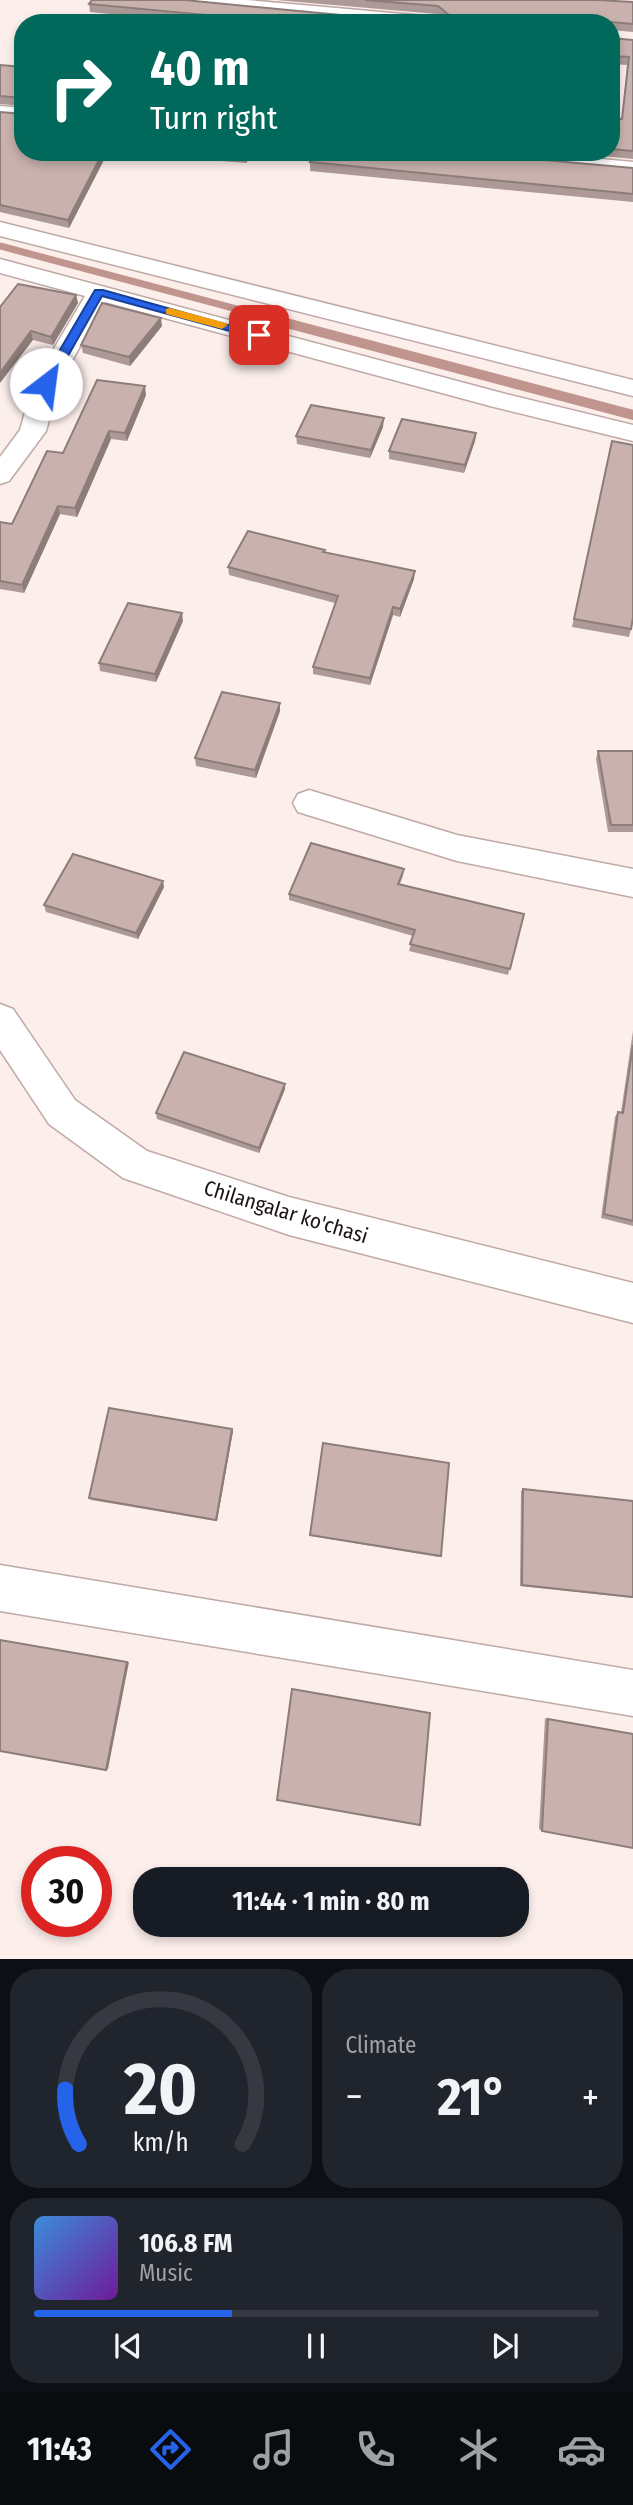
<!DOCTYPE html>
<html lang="en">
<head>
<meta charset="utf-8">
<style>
	:root { --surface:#171b24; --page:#20242c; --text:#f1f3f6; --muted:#9ea1a6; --line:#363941; --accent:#2563eb }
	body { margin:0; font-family:"Fira Sans Condensed",sans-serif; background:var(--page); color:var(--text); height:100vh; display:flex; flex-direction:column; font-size:26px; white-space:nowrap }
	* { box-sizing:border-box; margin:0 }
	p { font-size:23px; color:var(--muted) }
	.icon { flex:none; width:38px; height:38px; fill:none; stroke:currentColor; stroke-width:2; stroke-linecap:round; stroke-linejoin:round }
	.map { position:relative; height:1959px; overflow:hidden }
	.side { display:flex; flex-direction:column; gap:10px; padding:10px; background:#0d0f14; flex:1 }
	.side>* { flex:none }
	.banner { position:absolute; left:14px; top:14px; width:606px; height:147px; border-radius:28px; box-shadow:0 4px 10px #0003; background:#00695c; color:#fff; overflow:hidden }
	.speed { position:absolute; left:21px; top:1846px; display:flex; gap:14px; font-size:35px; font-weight:700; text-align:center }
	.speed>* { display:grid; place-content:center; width:91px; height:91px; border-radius:50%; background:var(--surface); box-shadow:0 4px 10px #0003; line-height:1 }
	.speed .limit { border:10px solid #d22; background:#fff; color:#111 }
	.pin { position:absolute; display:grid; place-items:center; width:60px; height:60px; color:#fff; margin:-30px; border-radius:14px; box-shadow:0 4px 10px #0006 }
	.me { position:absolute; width:77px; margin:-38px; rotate:30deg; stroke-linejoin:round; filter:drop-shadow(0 0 5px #0008) }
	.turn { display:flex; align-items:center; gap:24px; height:147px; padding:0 21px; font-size:32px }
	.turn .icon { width:91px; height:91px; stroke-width:2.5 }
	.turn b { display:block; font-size:49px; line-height:60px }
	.big { font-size:52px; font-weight:700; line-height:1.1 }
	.side .card { flex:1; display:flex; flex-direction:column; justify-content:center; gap:10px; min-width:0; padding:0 24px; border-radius:28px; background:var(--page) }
	.side .dial { align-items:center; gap:0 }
	.dial svg { height:182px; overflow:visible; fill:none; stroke:var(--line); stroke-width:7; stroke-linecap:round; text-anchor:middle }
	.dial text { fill:var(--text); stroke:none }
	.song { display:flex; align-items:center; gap:21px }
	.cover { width:84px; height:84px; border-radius:10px; background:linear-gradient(135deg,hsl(210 70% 55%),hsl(280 70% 35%)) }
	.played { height:7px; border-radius:4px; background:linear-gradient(90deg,var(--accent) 35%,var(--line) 35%) }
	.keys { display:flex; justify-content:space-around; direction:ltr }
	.heat { display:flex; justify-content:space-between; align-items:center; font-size:38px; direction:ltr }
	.side .tiles { flex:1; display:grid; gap:10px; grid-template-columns:1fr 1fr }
	.card:last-child { grid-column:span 2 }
	.trip { position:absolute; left:133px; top:1867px; width:396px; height:70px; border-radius:28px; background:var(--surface); box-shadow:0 4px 10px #0003; font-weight:700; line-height:70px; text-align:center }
	.tabs { display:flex; height:112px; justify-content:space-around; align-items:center; background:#090b0e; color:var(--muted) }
	.tabs .icon { width:49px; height:49px }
	.tabs .on { color:var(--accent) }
	.tabs b { font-size:32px; color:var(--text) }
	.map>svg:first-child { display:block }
</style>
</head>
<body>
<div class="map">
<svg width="633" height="1959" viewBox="0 0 633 1959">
	<rect width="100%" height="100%" fill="#fceeeb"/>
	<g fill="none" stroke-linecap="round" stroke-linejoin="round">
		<path stroke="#c0958d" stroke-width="7" d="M0,246L286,322"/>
		<path stroke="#c0958d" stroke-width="10" d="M279,321L633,415"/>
		<g stroke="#bfa9a5" stroke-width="3">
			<path id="street" d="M177,0H247L437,17L446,23H372L186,6Z
				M0,106L23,108V120L0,118Z
				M444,152H528L633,162V174L454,158L447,156Z
				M0,222L633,380V396L0,236Z
				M0,259L502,393L633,425V441L490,406L105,302L59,384L46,431L9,481L0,484V457L20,430L33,384L85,296L0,273Z
				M309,790L457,835L633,869V897L457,861L298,812L293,803L298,794Z
				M0,1004L13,1009L75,1100L147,1151L289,1197L633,1283V1323L289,1235L123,1178L49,1124L0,1050Z
				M0,1565L633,1670V1716L0,1611Z"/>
		</g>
		<use href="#street" fill="#fff" fill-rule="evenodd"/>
	</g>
	<path fill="#ad9996" d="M276,0H597L633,2V32L611,30V23H201L90,12L89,4L185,1L372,18H442L437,14Z
		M611,38L633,40V159L558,152H611V118L622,119L627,65L611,64Z
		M0,65L23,67V106L0,104Z
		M0,112L23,152H108L69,228L0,212Z
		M208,152H254L246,163L209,160Z
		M310,162L633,168V202L310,171Z
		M76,295L78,303L53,345L33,340L0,307Z
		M162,326L130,366L83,353L81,345Z
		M146,395L127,441L111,439L77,517L60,514L24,593L0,589V522L12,524L63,453Z
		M383,427L370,458L297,444L296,436Z
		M476,433L475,441L464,473L389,459V451Z
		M612,441L631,629L629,637L572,627Z
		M325,550V553L414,579L400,617L393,615L370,685L313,674V667L335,603L229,575L228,567Z
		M183,621L156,682L100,671L99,663Z
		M280,703V711L256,778L196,766L195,758Z
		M598,751H633V832H608L596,759Z
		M404,869L403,876L400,884L524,914L508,975L409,951L413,936L289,900V894Z
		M164,887L138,939L46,912L44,905Z
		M633,1031V1226L601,1218L615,1117L618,1112H621Z
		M285,1089L259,1153L157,1119L156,1113Z
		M233,1431L217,1521L91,1500L89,1498Z
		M323,1443L441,1556L439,1557L310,1536Z
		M523,1489L633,1501V1598L520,1586L521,1491Z
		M545,1718L633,1734L542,1831L539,1829Z"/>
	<path fill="#8d7d7a" d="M103,152H108L69,228L68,220Z
		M248,152H254L246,163L245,155Z
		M76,295L78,303L53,345L51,337Z
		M161,318L162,326L130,366L129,357Z
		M31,331L33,340L0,383V373Z
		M145,386L146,395L127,441L125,433Z
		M384,418L383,427L370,458L371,450Z
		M109,431L111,439L77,517L75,508Z
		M476,433L475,441L464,473L465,465Z
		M58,506L60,514L24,593L22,585Z
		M415,571L414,579L400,617V609Z
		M393,607V615L370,685V678Z
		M182,613L183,621L156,682L155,674Z
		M280,703V711L256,778L255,770Z
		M163,881L164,887L138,939L136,933Z
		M285,1084V1089L259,1153V1148Z
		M232,1429L233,1431L217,1521L216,1520Z
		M127,1662H129L108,1769L106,1770Z"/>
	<path fill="#c9b2ae" stroke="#8d7d7a" stroke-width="2" d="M92,0H184L372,18H447L449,15L438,6L365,0H597L633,2V24L611,22L273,23L261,22V23H204L207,15L89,4Z
		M611,38L633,40V151L611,149V118L622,119L629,57L611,56Z
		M0,65L23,67V98L0,96Z
		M0,112L23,114V152H103L68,220L0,205Z
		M214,152H248L245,155Z
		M318,152H454L633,168V194L310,162Z
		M18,284L76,295L51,337L31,331L0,373V307Z
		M102,303L161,318L129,357L81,345Z
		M97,380L145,386L125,433L109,431L75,508L58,506L22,585L0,581V522L12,524L47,451L63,453Z
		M311,405L384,418L371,450L296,436Z
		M402,419L476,433L465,465L389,451Z
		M612,441L633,445V618L631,629L574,619Z
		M248,531L325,550L323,552L415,571L400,609L393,607L370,678L313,667L338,596L228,567Z
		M128,603L182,613L155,674L99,663Z
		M222,692L280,703L255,770L195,758Z
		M598,751H633V825H611Z
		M311,843L404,869L398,884L524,914L510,969L410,944L415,930L289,894Z
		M73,854L163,881L136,933L44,905Z
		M633,1045V1221L604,1214L618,1112L623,1113Z
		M184,1052L285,1084L259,1148L156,1113Z
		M109,1408L232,1429L216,1520L89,1498Z
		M323,1443L449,1463L441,1556L310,1535Z
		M523,1489L633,1501V1597L522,1585Z
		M0,1640L127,1662L106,1770L0,1751Z
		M292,1689L430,1713L420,1825L277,1800Z
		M548,1719L633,1734V1848L542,1831Z"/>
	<path fill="#2563eb" stroke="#184099" stroke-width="2" d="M95,290H103L264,335L259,339L102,296L52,384L42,387L40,384Z"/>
	<path fill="#f59e0b" d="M170,308L226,323L228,325L222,329L166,314V309Z"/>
	<g text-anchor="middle" stroke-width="5" stroke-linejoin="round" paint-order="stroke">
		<g font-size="21" fill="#1b1312" stroke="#fff">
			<text transform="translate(286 1212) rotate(17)" y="7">Chilangalar ko'chasi</text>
		</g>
	</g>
</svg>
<div class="speed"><div class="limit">30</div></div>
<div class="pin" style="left:259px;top:335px;background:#d93025"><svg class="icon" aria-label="arrive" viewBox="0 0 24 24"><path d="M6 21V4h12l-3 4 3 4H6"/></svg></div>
<svg class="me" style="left:46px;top:384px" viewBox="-20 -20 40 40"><circle r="19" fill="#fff"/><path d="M0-13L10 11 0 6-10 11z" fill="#2563eb"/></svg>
<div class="trip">11:44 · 1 min · 80 m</div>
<div class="banner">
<div class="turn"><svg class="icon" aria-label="right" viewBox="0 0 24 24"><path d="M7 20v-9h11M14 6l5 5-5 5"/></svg><div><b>40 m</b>Turn right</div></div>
</div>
</div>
<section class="side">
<div class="tiles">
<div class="card dial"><svg viewBox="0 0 100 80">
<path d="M14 69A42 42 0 1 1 86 69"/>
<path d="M14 69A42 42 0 0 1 8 45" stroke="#2563eb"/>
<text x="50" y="56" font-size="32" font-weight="700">20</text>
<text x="50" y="72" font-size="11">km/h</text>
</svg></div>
<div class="card"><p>Climate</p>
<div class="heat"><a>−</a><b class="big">21°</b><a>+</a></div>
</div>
<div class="card">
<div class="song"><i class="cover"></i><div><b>106.8 FM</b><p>Music</p></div></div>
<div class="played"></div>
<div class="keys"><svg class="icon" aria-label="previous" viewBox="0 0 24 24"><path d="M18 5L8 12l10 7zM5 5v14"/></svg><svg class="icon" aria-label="pause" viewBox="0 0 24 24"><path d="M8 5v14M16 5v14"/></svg><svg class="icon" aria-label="next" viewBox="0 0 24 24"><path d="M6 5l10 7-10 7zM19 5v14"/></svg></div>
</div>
</div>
</section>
<nav class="tabs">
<b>11:43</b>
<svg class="icon on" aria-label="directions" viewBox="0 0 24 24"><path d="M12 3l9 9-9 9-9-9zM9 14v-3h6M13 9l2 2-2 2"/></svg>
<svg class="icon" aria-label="music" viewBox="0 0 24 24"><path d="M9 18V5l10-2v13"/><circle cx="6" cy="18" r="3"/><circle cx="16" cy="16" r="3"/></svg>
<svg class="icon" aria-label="phone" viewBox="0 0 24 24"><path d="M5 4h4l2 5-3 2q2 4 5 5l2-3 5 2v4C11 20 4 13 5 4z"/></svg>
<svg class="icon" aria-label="climate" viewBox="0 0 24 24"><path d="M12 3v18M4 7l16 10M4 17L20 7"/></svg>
<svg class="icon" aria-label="car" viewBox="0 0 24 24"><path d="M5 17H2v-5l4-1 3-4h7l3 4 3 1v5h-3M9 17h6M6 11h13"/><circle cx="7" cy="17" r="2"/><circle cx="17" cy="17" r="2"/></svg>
</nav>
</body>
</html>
